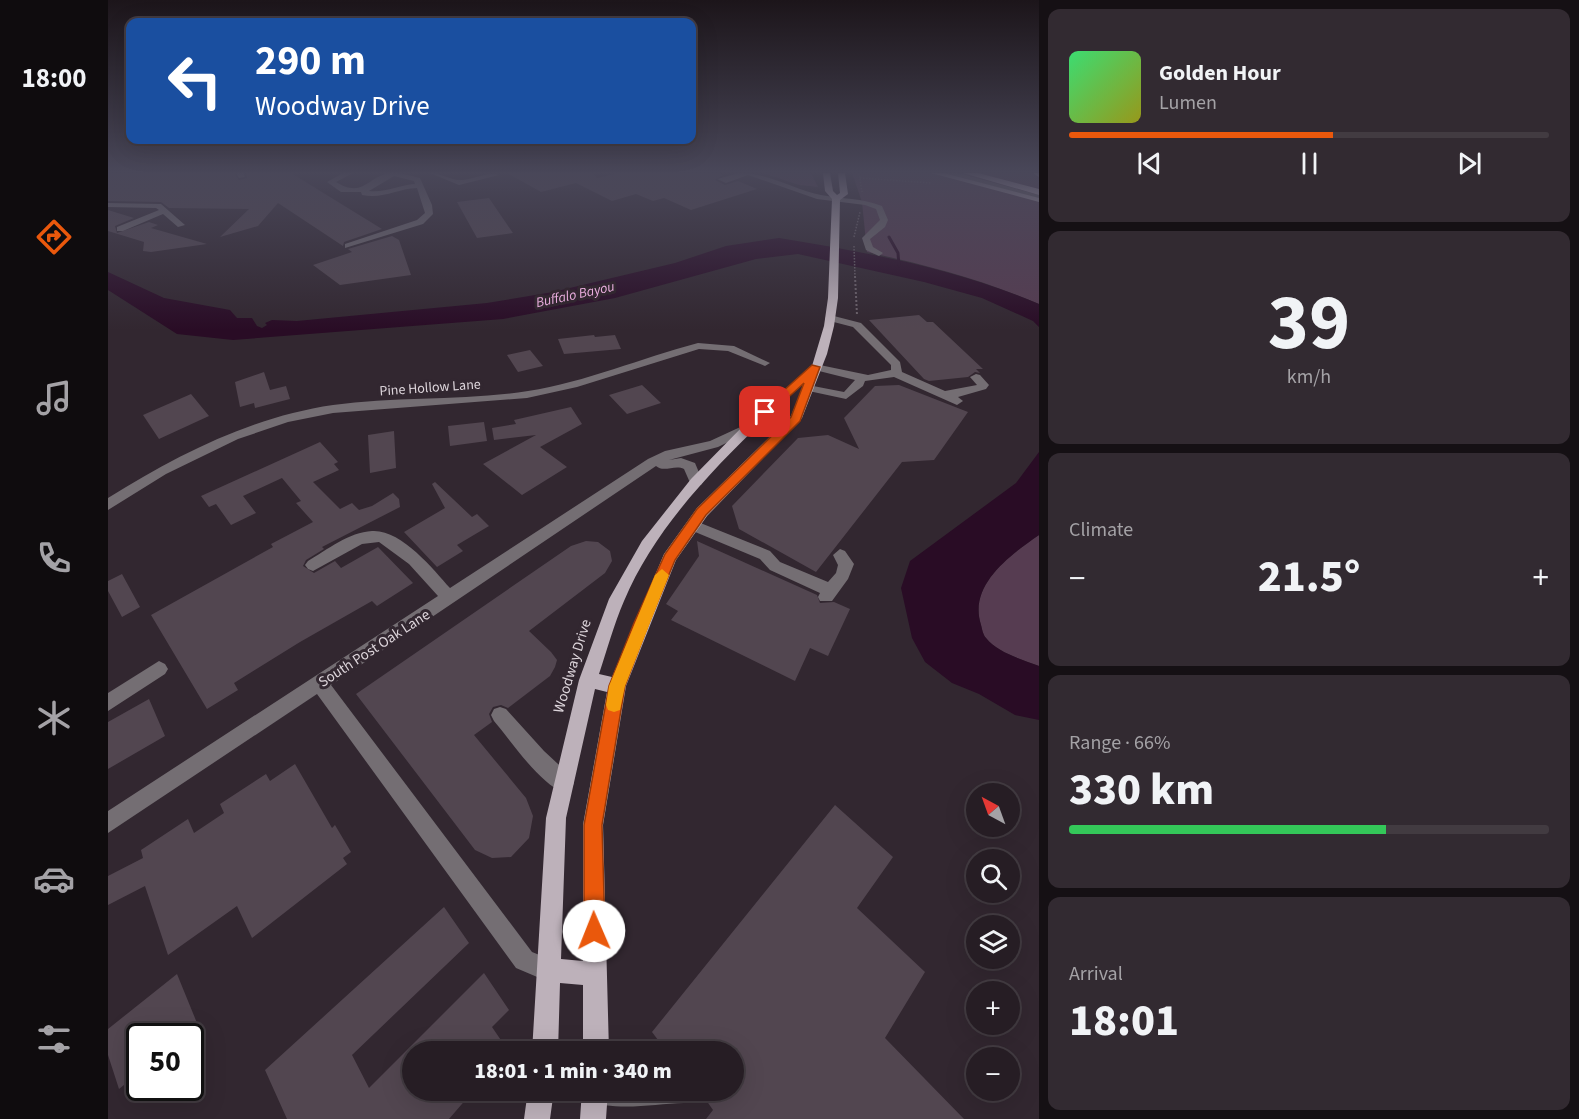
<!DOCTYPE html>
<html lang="en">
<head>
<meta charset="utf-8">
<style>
	:root { --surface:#261d24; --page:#322a31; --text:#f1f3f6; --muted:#a4a2a6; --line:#423b41; --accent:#ea580c }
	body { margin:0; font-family:"Source Sans 3",sans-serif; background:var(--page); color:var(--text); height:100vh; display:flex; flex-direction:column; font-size:22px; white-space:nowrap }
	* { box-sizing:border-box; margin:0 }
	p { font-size:20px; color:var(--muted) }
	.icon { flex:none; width:33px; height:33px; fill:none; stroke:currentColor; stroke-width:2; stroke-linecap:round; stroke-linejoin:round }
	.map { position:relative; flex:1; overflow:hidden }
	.details { display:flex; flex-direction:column; gap:9px; padding:9px; background:#151014; width:540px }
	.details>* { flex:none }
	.guide { position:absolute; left:18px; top:18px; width:570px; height:126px; border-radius:12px; box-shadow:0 6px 24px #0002,0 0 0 2px var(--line); background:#1a4fa0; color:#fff; overflow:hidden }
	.needle { width:39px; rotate:319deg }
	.buttons { position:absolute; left:858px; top:783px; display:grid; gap:12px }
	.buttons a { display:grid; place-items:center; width:54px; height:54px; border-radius:50%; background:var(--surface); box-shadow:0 6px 24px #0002,0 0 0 2px var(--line); font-size:30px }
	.speed { position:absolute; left:18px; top:1023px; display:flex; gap:12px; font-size:30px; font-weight:700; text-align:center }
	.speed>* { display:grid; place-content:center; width:78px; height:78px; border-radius:50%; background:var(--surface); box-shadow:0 6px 24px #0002,0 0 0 2px var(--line); line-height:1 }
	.speed .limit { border:3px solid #111; border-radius:9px; background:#fff; color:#111 }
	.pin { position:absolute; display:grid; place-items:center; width:51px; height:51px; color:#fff; margin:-26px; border-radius:12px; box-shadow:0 3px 9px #0006 }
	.me { position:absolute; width:66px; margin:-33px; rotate:359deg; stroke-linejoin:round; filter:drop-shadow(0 0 4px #0008) }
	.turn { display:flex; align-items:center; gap:21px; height:126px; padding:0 30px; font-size:27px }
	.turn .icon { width:78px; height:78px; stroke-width:2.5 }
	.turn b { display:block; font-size:42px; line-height:51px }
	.big { font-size:45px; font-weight:800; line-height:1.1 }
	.details .card { flex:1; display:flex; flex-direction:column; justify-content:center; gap:9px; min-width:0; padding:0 21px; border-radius:12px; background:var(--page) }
	.details .dial { align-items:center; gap:0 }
	.dial b { font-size:78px; line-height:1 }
	.song { display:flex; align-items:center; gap:18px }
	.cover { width:72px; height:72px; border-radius:9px; background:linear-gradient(135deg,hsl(140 70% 55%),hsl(60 70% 35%)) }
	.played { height:6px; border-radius:3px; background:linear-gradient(90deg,var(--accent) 55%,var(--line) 55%) }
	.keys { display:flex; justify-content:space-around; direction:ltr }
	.heat { display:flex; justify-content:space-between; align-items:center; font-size:33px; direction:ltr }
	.charge { height:9px; border-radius:4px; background:linear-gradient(90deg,#34c759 66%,var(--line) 0) }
	.trip { position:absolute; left:294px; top:1041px; width:342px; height:60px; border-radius:30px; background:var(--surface); box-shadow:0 6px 24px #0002,0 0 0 2px var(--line); font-weight:800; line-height:60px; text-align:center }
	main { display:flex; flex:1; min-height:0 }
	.tabs { display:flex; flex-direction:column; width:108px; justify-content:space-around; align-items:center; background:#0f0c0e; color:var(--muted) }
	.tabs .icon { width:42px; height:42px }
	.tabs .active { color:var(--accent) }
	.tabs b { font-size:27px; color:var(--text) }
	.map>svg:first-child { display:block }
</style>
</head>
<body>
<main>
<nav class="tabs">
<b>18:00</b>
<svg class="icon active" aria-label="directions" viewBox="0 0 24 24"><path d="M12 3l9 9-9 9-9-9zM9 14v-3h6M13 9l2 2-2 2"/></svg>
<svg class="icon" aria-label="music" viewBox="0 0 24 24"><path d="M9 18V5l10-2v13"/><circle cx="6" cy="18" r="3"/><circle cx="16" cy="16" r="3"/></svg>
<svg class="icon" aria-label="phone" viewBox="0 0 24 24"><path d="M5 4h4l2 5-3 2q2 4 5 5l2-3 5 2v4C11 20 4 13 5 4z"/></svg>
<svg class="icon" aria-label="climate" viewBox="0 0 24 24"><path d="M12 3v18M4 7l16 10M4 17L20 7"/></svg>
<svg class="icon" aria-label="car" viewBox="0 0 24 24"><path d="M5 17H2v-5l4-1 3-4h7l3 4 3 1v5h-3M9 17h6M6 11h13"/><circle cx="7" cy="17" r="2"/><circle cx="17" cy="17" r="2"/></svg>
<svg class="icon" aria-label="filters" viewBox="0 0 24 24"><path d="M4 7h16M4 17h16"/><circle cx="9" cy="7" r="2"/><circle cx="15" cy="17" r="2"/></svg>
</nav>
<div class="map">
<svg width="931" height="1119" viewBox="0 0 931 1119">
	<rect width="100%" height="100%" fill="#322730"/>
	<path fill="#563c51" d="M655,173H703L710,187L691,185Z
		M744,173H931V304C875,280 819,265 759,252L754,202Z
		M931,535V666C913,659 890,653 878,638C875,635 874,629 873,625C860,585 902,555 931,535Z"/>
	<path fill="#290c25" d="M671,238C762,253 846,268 931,304V327L925,321L874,298L816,282L690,254L648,259L507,298L395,319L125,340L69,334L0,290V272L56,298L122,310L129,318H144L149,326L154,328L159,325L157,323L164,320L189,321L379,303L445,292L567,263L618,246Z
		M931,452V535C902,555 860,585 873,625C874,629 875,635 878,638C890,653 913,659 931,666V720L907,715L871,694L844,683L817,662L804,638L793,588L802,561L908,483Z"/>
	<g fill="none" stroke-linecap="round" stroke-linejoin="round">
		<path stroke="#290c25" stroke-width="3" d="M781,237L790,253L791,266"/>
	</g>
	<path fill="#524650" d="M0,173H126L131,180L139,178L138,173H183L274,229L236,242L235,246L170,203L150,226L112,237L141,209L61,208L53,202L0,201Z
		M399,173H485L489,178L511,173H611L615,175L607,180L617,185L630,181L649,189L583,210L556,198L545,201L528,194L504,201L468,183L433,192Z
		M381,198L405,233L369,238L349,202Z
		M0,210L26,218L7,226L9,233L41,222L50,225L43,228L99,244L43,252L35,251L36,242L0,231Z
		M284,236L291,240L303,275L232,285L205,265L244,252L240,249Z
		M811,315L819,322H825L875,369H868L872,373L867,372L860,377L821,381L816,379L761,320Z
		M486,335L487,337L507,335L513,349L456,354L450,339Z
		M422,350L435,366L410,372L399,355Z
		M156,372L162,390L178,386L182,399L147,408L146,403L132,407L127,382Z
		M534,385L553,403L519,414L501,395Z
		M791,385L860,412L826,460L794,462L708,572L631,529L624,506L690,438L720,435L751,449L736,418L767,386Z
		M83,394L101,416L51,439L35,415Z
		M463,407L474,424L432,447L459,467L414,495L375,464L428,435L386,440L384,428L408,424L406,420Z
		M376,422L379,441L342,446L340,426Z
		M286,431L288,468L262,473L260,435Z
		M212,442L230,462L226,464L231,470L205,482L232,509L244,503L251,510L264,506L285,493L291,499L292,507L214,547L216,549L198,560L195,566L206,573L227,561L233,568L270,547L305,583L269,606L264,601L192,642L126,683L130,690L99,709L43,615L165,547L163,544L205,522L188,503L193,501L174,478L135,496L148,513L123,525L108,504L101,507L93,496Z
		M327,482L364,517L369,514L381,526L349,545L355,551L329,567L296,532L337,508L324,484Z
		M478,541L490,542L502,551L504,561L497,573L421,631L443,652L449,660L447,667L442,676L400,708L393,705L385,707L381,714L384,722L366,735L418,798L425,816L421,838L403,857L384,858L367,850L248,694L463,546Z
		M589,541L709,595L712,603L726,602L742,609L720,656L702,648L687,681L563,620L570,611L558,604L591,556Z
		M14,574L32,607L14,617L0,591V581Z
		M41,699L57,736L0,769V722Z
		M187,764L224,828L227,825L243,852L235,858L239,864L144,938L129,906L60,955L37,886L0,905V876L35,858L33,850L80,819L86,833L116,813L112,804L158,774L162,781Z
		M727,805L785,857L749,908L817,972L777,1038L856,1119H598L605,1110L591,1090H626V1052H559L544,1032Z
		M336,907L361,943L244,1055L261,1088L376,973L401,1010L384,1027L401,1052H304V1090H366L341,1119H179L157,1070Z
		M69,974L89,1023L73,1036H32V1072L11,1089L0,1055V1029Z"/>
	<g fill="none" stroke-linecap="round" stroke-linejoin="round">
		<path stroke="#6d636b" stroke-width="1.5" stroke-dasharray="1.5 1.5" stroke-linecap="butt" d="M751,173L754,192
			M752,178L823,183
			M746,237L752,212
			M746,246L747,277"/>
		<path stroke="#6d636b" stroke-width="2" stroke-dasharray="2 2" stroke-linecap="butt" d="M747,276L749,315"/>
		<path fill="#746e73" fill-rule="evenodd" d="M128,173H135L137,177L131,178Z
			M235,173H245L228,182C255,199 260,176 282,173C292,172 302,176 312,178L324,205L325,214L315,224L237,248V244L309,220L317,213L309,188C288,189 276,199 254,195L253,192H233L219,182ZM286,176L306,181L307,184C291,185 277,193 261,191Z
			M322,173C333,173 344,181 354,180C367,179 380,171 391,175L351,185Z
			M631,173C661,173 685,189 713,195C734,199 754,198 774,206L780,220L777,227L762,239L765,247L775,253L771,256L758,250L754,238L772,220L768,209L757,205L709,199L640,175L618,183L609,179Z
			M837,173H850L931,195V199Z
			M0,203L53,204L77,225L70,227L55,214L15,231H9V227L51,210L48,208L0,207Z
			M722,315L753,323L792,362L794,372L837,391L869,385L862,377L868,374L872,375L881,385L878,389L850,397L855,401L849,405L786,377L757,381L755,386L738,399L696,390L694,388L700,385L736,392L747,380L703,369L701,367L707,364L760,375L783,370V365L745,327L718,320L717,318Z
			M590,343L626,346L662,363L657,366L620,351L591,349L469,387L419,398L225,413L180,422L130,439L58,474L0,510V498C69,455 143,417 225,405C289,396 356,401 420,391C478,382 533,358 590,343Z
			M641,423L645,424V430L610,447L561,460L573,458L587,463L595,482L593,485H583L576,469C567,464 556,473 548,466L223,685L424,952L449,962L453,970L449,978L441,982L408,968L209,694L0,833V811L330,596L301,564L271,542L254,544L205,571L200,569L197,565L200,561C219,550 241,532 264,531C293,529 325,569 342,588L540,459L557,451L602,441Z
			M585,520L662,551L672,562L720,582L728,573L730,565L725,555L732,549L737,551L746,564L740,579L724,601H712L710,597L712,593L662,570L652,559L580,529L578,525Z
			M51,661L57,664L60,669L57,674L0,711V693Z
			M392,707L398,709L436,751L463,776L466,783L463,790L456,793C430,782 404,742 386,721L383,715L386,709Z
			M474,1090H589L585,1099L576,1103C545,1104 507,1112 478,1100Z"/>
		<path fill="#bdb1ba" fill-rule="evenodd" d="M715,173H722L725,191L729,195L732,193L730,173H737L740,194L732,200L730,298L726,326L719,354L694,418L599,516L568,560L518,686L495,825L501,1052H475V985L452,983L450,1052H424L438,818L471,680L501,599L534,541L583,479L637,424L704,366L716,326L720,298L724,199L717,191ZM697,382L683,416L589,508L556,554L504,677L491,674C499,650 506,624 516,601C552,515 630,444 697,382ZM487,689L499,692L475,825V961L453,959L458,818Z
			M823,173H836L931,198V202Z
			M420,1090H446L442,1119H416Z
			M474,1090H500L498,1119H472Z"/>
		<path fill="#dacbd7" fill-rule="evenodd" d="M855,173H870L931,189V195Z
			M925,173H931V177Z"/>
	</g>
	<linearGradient id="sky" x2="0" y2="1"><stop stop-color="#1c151a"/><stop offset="0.52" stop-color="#494759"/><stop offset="1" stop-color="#494759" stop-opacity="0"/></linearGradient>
	<rect width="931" height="330" fill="url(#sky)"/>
	<path fill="#ea580c" stroke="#983908" stroke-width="1.5" d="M704,365L712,367L692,421L598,515L567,560L541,623L517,686L494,825L497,931L494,939L486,942L479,939L476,931V825L501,686L526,623L557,554L589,509L683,417L696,383L661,415L652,412Z"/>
	<path fill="#f59e0b" d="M554,569L561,575L517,686L512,710L506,712L500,710L498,705L501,686L547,575Z"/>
	<g text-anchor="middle" stroke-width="6" stroke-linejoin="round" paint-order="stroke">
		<g font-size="14" font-style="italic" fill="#eaaede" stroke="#322730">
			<text transform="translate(467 294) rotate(-12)" y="5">Buffalo Bayou</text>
		</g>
		<g font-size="14" fill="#ddd5db" stroke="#322730">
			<text transform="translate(322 387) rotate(-4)" y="5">Pine Hollow Lane</text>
		</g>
		<g font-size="15" fill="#ddd5db" stroke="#322730">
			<text transform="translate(266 648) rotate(-33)" y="5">South Post Oak Lane</text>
			<text transform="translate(464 666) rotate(-73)" y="5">Woodway Drive</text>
		</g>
	</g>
</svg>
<div class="buttons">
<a><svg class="needle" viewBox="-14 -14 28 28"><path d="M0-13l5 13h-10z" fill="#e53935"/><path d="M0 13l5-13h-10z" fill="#a4a2a6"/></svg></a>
<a><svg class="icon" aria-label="search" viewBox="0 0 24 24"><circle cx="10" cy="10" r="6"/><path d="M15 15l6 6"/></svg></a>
<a><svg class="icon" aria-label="layers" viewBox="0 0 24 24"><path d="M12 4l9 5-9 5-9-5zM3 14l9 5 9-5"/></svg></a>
<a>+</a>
<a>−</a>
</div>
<div class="speed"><div class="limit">50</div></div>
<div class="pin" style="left:657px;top:412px;background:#d93025"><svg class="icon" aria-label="arrive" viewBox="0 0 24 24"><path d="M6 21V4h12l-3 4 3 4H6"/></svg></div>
<svg class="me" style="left:486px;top:931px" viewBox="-20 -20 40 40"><circle r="19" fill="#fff"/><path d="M0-13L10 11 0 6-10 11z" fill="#ea580c"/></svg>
<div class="trip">18:01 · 1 min · 340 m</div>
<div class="guide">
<div class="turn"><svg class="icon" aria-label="left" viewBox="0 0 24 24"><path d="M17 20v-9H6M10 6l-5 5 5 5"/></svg><div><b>290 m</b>Woodway Drive</div></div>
</div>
</div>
<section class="details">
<div class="card">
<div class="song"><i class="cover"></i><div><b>Golden Hour</b><p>Lumen</p></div></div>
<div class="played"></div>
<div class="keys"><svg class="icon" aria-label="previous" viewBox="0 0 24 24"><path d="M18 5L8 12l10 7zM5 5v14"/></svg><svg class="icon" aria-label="pause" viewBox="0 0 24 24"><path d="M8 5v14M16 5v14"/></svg><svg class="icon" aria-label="next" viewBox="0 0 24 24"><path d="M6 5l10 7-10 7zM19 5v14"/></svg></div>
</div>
<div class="card dial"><b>39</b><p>km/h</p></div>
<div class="card"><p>Climate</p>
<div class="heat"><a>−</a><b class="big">21.5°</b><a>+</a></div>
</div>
<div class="card"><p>Range · 66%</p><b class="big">330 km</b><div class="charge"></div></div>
<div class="card"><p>Arrival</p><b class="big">18:01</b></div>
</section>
</main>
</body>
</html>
